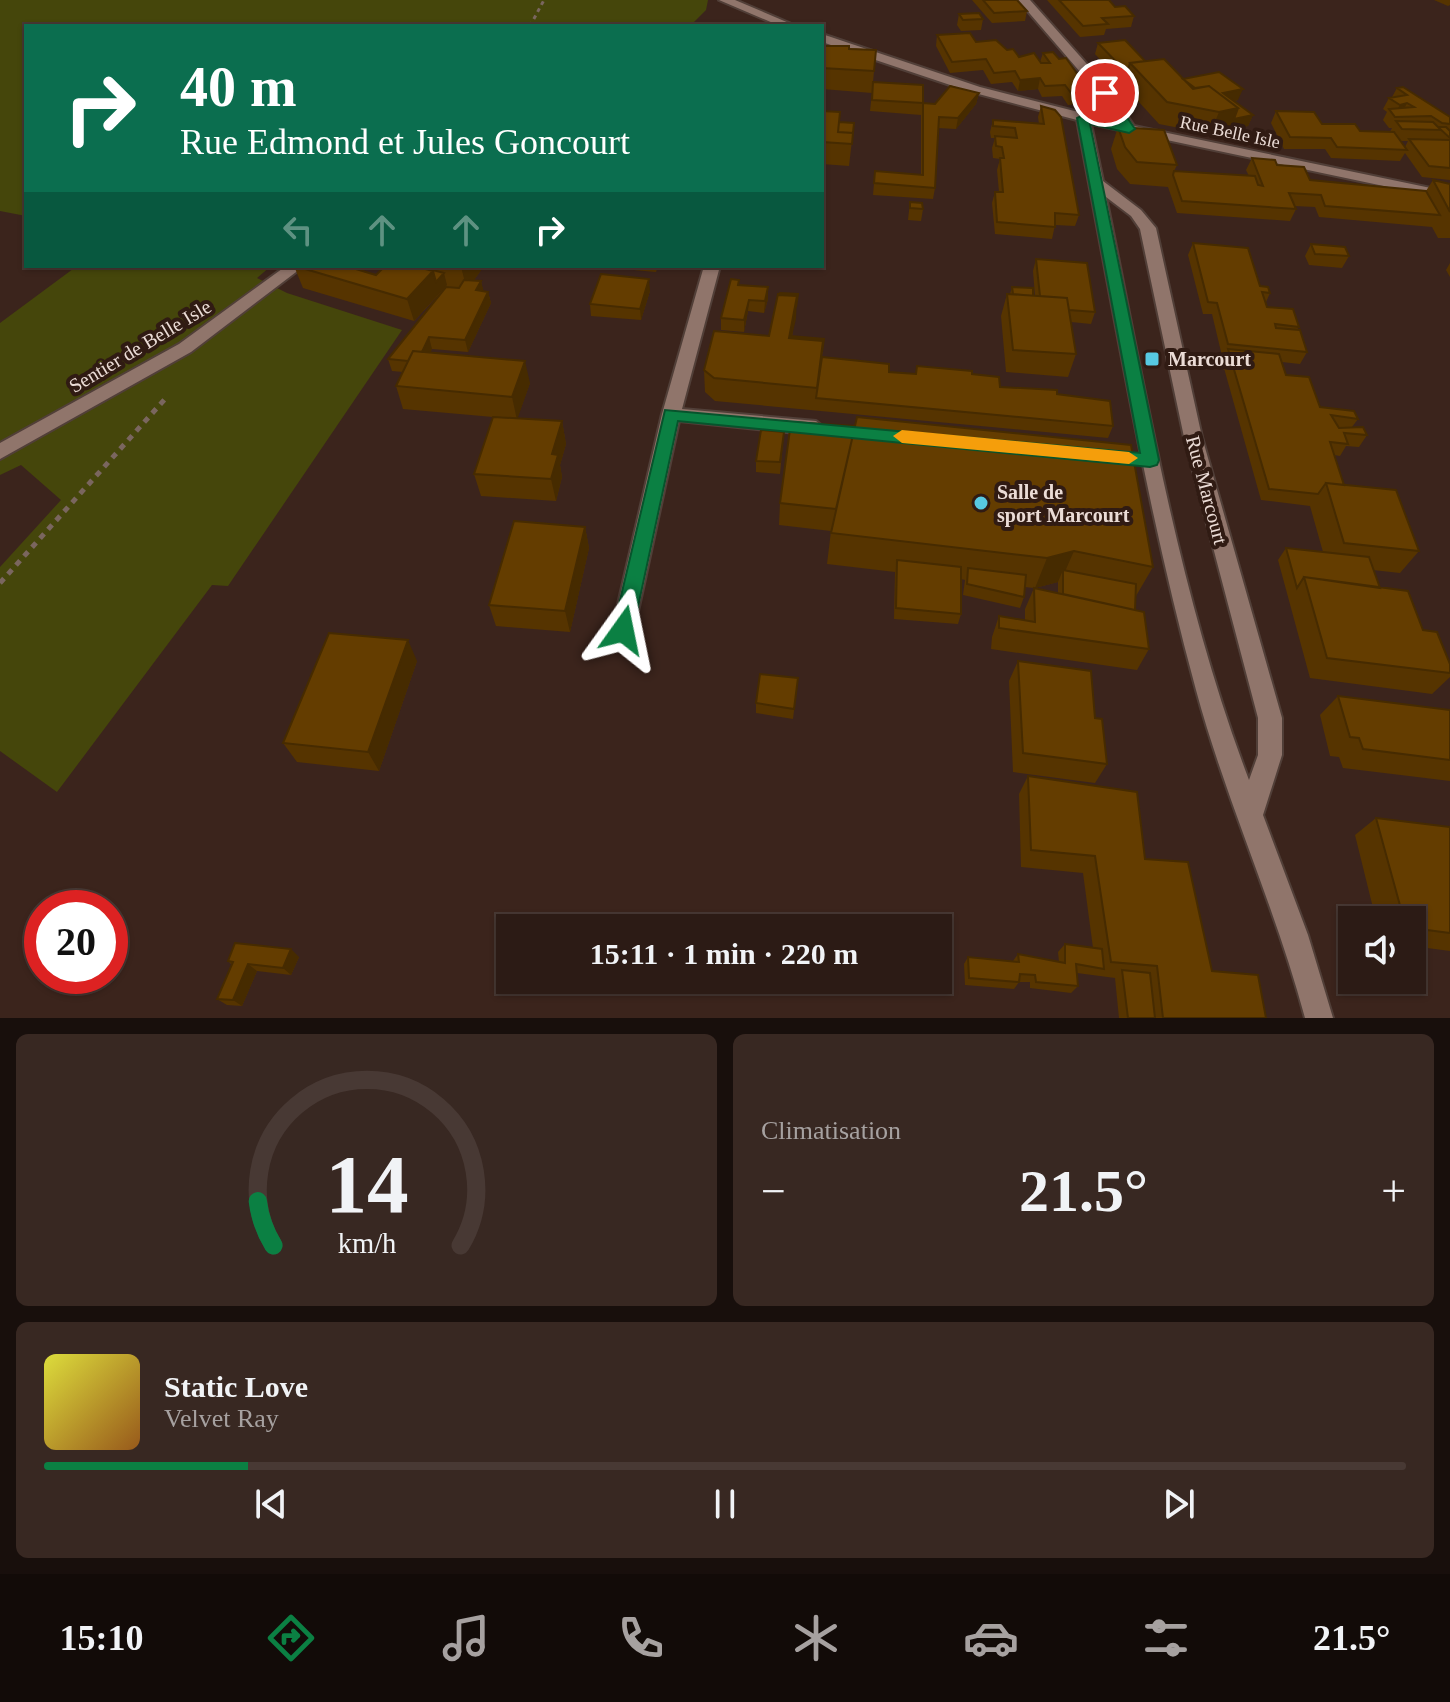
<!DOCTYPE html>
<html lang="fr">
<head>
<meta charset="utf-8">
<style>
	:root { --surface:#2c1b15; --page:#382822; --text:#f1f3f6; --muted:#a6a1a0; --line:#483934; --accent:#0b8043 }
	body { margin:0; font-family:Georgia,serif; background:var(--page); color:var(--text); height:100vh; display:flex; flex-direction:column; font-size:30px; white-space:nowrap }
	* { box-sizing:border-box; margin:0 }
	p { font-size:26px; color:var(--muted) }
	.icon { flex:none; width:44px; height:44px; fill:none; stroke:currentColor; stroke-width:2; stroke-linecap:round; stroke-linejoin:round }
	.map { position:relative; height:1018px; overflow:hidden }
	.side { display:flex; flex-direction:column; gap:16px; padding:16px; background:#180f0c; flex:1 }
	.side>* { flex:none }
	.guide { position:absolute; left:24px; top:24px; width:800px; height:244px; border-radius:0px; box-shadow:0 2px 6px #0004,0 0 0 2px var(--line); background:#0b6e4f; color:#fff; overflow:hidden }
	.buttons { position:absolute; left:1338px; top:906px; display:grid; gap:16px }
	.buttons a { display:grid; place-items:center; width:88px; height:88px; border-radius:0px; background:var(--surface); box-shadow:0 2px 6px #0004,0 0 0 2px var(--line); font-size:40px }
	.speed { position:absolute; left:24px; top:890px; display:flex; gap:16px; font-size:40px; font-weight:700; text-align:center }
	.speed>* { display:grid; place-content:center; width:104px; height:104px; border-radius:50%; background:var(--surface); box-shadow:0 2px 6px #0004,0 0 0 2px var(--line); line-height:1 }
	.speed .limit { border:12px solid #d22; background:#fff; color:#111 }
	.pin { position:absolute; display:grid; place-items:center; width:68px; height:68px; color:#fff; margin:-34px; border:4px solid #fff; border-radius:50%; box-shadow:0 2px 8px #0007 }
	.me { position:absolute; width:88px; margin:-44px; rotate:12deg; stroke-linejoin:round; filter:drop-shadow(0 0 6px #0008) }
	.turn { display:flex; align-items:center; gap:28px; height:168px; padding:0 24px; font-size:36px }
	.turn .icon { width:104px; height:104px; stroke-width:2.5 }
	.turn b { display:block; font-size:56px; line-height:68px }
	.lanes { display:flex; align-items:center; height:76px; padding:0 24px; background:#0003; justify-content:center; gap:40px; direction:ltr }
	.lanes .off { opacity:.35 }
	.big { font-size:60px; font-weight:700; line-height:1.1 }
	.side .tile { flex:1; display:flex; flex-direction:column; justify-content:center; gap:12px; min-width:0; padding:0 28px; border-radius:12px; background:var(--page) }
	.side .dial { align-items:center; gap:0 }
	.dial svg { height:208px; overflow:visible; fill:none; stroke:var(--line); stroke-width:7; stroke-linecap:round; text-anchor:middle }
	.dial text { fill:var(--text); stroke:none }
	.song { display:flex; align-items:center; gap:24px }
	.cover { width:96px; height:96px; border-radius:12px; background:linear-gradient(135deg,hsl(60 70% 55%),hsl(30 70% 35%)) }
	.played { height:8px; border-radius:4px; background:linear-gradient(90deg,var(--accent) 15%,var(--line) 15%) }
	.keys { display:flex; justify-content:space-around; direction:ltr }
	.heat { display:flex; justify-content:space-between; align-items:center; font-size:44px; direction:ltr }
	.side .tiles { flex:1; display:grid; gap:16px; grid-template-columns:1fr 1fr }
	.tile:last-child { grid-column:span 2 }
	.trip { position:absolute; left:496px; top:914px; width:456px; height:80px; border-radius:0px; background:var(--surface); box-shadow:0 2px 6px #0004,0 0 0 2px var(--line); font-weight:700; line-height:80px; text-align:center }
	.tab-bar { display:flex; height:128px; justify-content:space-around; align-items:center; background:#120b08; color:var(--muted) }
	.tab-bar .icon { width:56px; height:56px }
	.tab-bar .on { color:var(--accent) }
	.tab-bar b { font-size:36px; color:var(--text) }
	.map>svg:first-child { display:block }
</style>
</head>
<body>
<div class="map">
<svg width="1450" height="1018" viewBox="0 0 1450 1018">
	<rect width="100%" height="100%" fill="#3b241c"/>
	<path fill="#45460b" d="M0,0H708L706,10L690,26H26V216L0,211Z
		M77,266H271L257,278L287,293L402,330L228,586L212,585L57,792L0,751V567L61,500L21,465L0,475V323Z"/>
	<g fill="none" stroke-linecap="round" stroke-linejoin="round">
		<g stroke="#513f38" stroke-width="4">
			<path id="minor" d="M719,0H735L796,26H780Z
				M1018,0H1030L1110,90L1134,126L1450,192V200L1091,124L1103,181L1141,210L1156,228L1202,437L1282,718V755L1263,815L1308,935L1333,1018H1305C1275,906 1226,801 1196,690C1145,503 1114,311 1077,120L971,92L822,42V34L980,87L1118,122L1100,95ZM1106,197L1131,216L1140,229L1184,437L1258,718V755L1249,780C1178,594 1146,392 1106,197Z
				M286,266H304L191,352L0,459V443L179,344Z
				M704,266H720L682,409L816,421L825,428L816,435L679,421L634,630L631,637L623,639L615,637L612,630L662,414Z"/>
		</g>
		<path stroke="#7a665f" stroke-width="3" stroke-dasharray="4 4" stroke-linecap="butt" d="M530,26L544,0"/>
		<path stroke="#7a665f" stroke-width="5" stroke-dasharray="6 6" stroke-linecap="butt" d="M0,583L165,399"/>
		<use href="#minor" fill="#90756b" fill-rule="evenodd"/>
	</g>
	<path fill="#563400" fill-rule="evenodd" d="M972,0H1017L1027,11L1025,21L992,23Z
		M1047,0H1109L1115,7L1134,16L1131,27L1106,29L1104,35L1080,37Z
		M1434,0H1450V5L1448,6Z
		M959,14L983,19L981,30L961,31L957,25Z
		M937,35L976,42L1007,50L1019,57L1040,62L1043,53L1059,59L1090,92L1087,103L1068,105L1062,96L1042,97L1038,89L1018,91L1012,82L991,84L983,70L950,73L936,46Z
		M1098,43L1145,61L1183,79L1238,100L1234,101L1253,115L1248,126L1210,134L1159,124L1095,54Z
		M822,46L876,50L873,82L923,103L921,115L870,111L872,93L822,89Z
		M1397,88L1450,117V180L1422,177L1405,153L1400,161L1331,158L1325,149H1284L1271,123L1276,111L1322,124L1360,131L1390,132L1392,128H1389L1383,120L1387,112L1383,109L1389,98L1392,97ZM1400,141H1408L1405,147Z
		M979,93L976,104L956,129L938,128L935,188L933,199L873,195L875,171L921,175V115L923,103L935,104Z
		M1041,106L1079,215L1075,226L1055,225L1052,239L995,234L992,203L995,192H999L997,170L1000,159L993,158L992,148L995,138H991L990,132L993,120L1039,124L1038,117Z
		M822,111L839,122L854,123L849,166L822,164Z
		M1118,127L1177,165L1174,171L1249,176L1246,170L1252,158L1277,165L1310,180L1426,191L1433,180L1450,184V238H1438L1432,227L1319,217L1315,207L1294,206L1296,209L1290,221L1177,213L1168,187L1130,184L1117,169L1111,149Z
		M910,202L923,209L921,221L908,220Z
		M1193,243L1270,293L1266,302L1267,307L1299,327L1297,330L1307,352L1300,364L1282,362L1286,375L1320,407L1358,419L1352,427L1367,435L1359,447L1346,446L1340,456L1334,455L1344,485L1419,551L1400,573L1373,570L1380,588L1423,630L1450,664V677L1432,694L1310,678L1278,560L1286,548L1323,552L1310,506L1261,500L1222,361L1224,356H1222L1212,314H1203L1188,255Z
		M1311,244L1349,256L1342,268L1309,265L1305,256Z
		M1036,259L1095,312L1091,324L1071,322L1076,354L1068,377L1006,372L1001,316L1007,294H1010L1012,287L1035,296L1033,271Z
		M1450,263V277L1446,270Z
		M294,266L376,275L383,268L377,266H484L474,280L481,281L483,291L488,292L491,303L468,352L432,349L430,353L530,383L517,419L562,421L566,444L560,465L562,477L556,501L481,496L474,474L493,417L403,409L396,386L403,372L392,371L388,359L446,287L414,321L303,288Z
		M611,266H658L656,272L611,268Z
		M739,280V285L768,287V299L764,313L748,311L744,332L721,330V318Z
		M650,291L641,320L591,316L590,304Z
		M798,294L792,337L824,339L822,357L889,372L916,374H972L1000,387L1057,394L1113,426L1108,438L715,401L705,392L704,370L769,336Z
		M791,422L1153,567L1136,596L1135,610L1149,649L1137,670L991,649L992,637L999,616L1025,620V609L1034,588L1025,587L1024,597L1020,608L963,595L965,580L961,579V614L958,624L894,619L895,572L827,564L831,531L779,525L780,503ZM1058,582V593L1035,588Z
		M784,432L780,474L756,472V461Z
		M585,527L589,548L570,632L496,626L489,605Z
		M417,661L379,771L297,762L283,743Z
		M1018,661L1095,718L1107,764L1095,783L1013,772L1009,681Z
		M798,678L793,719L756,713V703Z
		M1338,696L1450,710V781L1343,768L1339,757L1330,756L1320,715Z
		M1028,776L1145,859L1212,971L1266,1018H1119L1115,978L1077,973L1078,986L1071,993L1030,988V982H1019L1014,989L965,985L964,964L968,957L1013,961L1018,954L1059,962L1058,952L1065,944L1093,948L1083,873L1021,867L1019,794Z
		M1376,818L1450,827V951L1412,946V920H1376L1355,835Z
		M299,957L291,975L257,971L242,1006L227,1005L217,999L232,965L228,961Z"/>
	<path fill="#462b00" d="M1040,78L1038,89L1018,91L1020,80Z
		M1243,89L1238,100L1219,104L1223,93Z
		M979,93L976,104L956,129L958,118Z
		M1407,103L1401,115L1393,116L1400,105Z
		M1238,108L1253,115L1248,126L1210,134L1219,112Z
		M462,266H484L467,290L461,267Z
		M433,271L444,273L447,285L414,321L407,299Z
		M649,279L650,291L641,320L640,309Z
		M481,281L484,293L476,290Z
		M768,287V299L764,313L765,301Z
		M488,292L491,303L468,352L465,340Z
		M797,296L796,319L789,349V338Z
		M749,300L748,311L744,332V320Z
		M429,337L432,349L420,374L417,362Z
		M525,361L530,383L517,420L512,397Z
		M562,421L566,444L560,465L562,477L556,501L551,479L552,454Z
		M585,527L589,548L570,632L565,611Z
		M1074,551L1063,576V570L1058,582L1035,588L1047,558Z
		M408,640L417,661L379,771L368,752Z
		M291,949L299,957L291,975L283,968Z
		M248,964L257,971L242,1006L233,1000Z"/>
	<path fill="#643d00" stroke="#462b00" stroke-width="2" d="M983,0H1017L1027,11L994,13Z
		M1059,0H1109L1115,7L1125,6L1134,16L1102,18L1108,24L1083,26Z
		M979,13L983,19L963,20L959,14Z
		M705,24L735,26H705Z
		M970,33L976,42L996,40L1007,50L1013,49L1019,57L1034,53L1041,63H1050L1043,53L1053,52L1059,59L1066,58L1090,92L1071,93L1065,85L1045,86L1040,78L1020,80L1015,71L994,73L986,59L952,62L937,35Z
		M1125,40L1145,61L1130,63L1127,73L1098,43Z
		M822,46H849V49L876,50L874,71L822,68Z
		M1164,59L1193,89L1209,86L1238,108L1219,112L1167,102L1130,63Z
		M1219,72L1243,89L1223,93L1253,115L1234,119L1238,108L1209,86L1195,88L1183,79Z
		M873,82L923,85V103L872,100Z
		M950,86L979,93L958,118L939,117L935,188L874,183L875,171L923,175V103L935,104Z
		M1403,87L1450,117V124L1442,123L1431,116L1395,117L1389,109L1414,107L1407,103L1400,105L1389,98L1407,95L1397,88Z
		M1041,106L1055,110L1061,117L1079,215L1055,213V227L997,222L995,192H1003L1000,158H1004L1002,147L996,146L995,136L1017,138L1015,128L993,126V120L1044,124Z
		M822,111L840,112L838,132L853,133L852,144L822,142Z
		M1276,111L1314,112L1322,124H1355L1360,131L1394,132L1407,150L1337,147L1331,138L1290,137Z
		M1396,121L1433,122L1441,130L1402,129Z
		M839,122L854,123L853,133L838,132Z
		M1118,127L1164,130L1177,165L1137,162L1125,147Z
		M1438,127H1446L1450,131V138Z
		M1409,139L1450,140V168L1429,166Z
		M1252,158L1275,160L1277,165L1304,167L1310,180L1426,191L1440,215L1325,206L1321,195L1289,193L1296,209L1182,201L1173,175L1174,171L1255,176L1258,185L1263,186Z
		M1433,180L1450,184V212Z
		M910,202L922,203L923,209L910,208Z
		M1193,243L1248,248L1260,286L1268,287L1270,293L1262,292L1267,307L1293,309L1299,327L1275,324L1276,328L1300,330L1307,352L1228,344L1217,303L1208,302Z
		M1311,244L1345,247L1349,256L1315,254Z
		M1036,259L1087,263L1095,312L1069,310L1067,298L1040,296Z
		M295,266H346L376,275L385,266H414L433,271L407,299Z
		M414,266H418L444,273L436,282L433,271Z
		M601,274L649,279L640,309L590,304Z
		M731,279L739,280L738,285L768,287L765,301L749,300L744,320L721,318Z
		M464,280L481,281L476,290L488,292L465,340L429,337L422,352L413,351L408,361L388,359L446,287L459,288Z
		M1012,287L1033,288V296L1013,294Z
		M780,293L798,294L796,307L797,296L779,295Z
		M778,294L797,296L789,338L823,341L817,388L714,378L704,370L714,331L769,336Z
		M1007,294L1067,298L1076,354L1013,350Z
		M790,336L824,339L822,352L823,341L790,338Z
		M1228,349L1279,354L1286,375L1309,377L1320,407L1354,411L1358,419L1331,415L1339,428L1363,427L1367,435L1344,433L1348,444L1330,442L1344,485L1326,483L1318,494L1269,489Z
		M413,351L525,361L512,397L396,386Z
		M822,357L889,364V372L916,374L917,366L972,371V374L999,377L1000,387L1057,390V394L1110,401L1113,426L816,398Z
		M493,417L562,421L552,454L558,455L551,479L474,474Z
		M857,417L1131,445L1153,567L1074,551L1047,558L831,533Z
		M791,422L855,426L836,509L780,503Z
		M761,430L784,432L780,462L756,461Z
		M1326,483L1396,490L1419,551L1344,543Z
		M514,521L585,527L565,611L489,605Z
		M1286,548L1369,557L1380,588L1304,577L1297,588Z
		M897,560L961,567V614L896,608Z
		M968,568L1026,575L1024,597L967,584Z
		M1063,570L1136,584L1135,610L1063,594Z
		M1304,577L1408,591L1423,630L1437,632L1450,664V673L1327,658Z
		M1034,588L1144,612L1149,649L999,628V616L1035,622Z
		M329,633L408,640L368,752L283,743Z
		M1018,661L1091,671L1095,718L1102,719L1107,764L1023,753Z
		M760,674L798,678L794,709L756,703Z
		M1338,696L1450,710V760L1363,749L1359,738L1350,737Z
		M1028,776L1137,792L1145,859L1188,862L1212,971L1258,975L1266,1018H1163L1157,966L1111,962L1095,856L1031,850Z
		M1376,818L1450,827V933L1412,928V920H1404Z
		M235,943L291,949L283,968L248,964L233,1000L217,999L233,962L228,961Z
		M1065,944L1102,949L1104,969L1076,964L1078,986L1036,982L1035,975L1020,974L1019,982L969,978L968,957L1019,962L1018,954L1065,963Z
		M1122,970L1150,973L1155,1018H1128Z"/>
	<path fill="#0b8043" stroke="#07532c" stroke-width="2" d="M1105,90L1109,91L1135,129L1129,133L1090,124L1159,460L1157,465L1150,467L678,421L633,630L630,636L623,638L616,636L613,630L665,410L1140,453L1077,118L1083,115L1118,123L1099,93Z"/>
	<path fill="#f59e0b" d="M902,430L1129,452L1138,458L1129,464L902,443L893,436Z"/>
	<g fill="#57c9e2" stroke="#301b13" stroke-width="3">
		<rect x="1144" y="351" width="16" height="16" rx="4"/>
		<circle cx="981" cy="503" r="8"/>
	</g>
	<g text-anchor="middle" stroke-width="8" stroke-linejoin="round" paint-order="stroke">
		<g font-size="18" fill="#ebdcd6" stroke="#301b13">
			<text transform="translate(1230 132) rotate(12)" y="6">Rue Belle Isle</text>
		</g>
		<g font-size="20" fill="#ebdcd6" stroke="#301b13">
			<text transform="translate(140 346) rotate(-31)" y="7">Sentier de Belle Isle</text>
			<text transform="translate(1207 490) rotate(75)" y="7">Rue Marcourt</text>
		</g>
		<g font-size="20" font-weight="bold" fill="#ebdcd6" stroke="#301b13" text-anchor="start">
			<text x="1168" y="366">Marcourt</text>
			<text x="997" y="499">Salle de<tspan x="997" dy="23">sport Marcourt</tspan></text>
		</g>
	</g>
</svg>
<div class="buttons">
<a><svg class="icon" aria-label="sound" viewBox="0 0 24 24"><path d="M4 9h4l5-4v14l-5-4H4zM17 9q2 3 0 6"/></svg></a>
</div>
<div class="speed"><div class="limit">20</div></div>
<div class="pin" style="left:1105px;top:93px;background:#d93025"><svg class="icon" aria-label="arrive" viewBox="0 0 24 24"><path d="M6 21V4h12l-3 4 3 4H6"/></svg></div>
<svg class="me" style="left:623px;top:630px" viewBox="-20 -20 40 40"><path d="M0-17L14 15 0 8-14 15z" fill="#0b8043" stroke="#fff" stroke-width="4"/></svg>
<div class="trip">15:11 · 1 min · 220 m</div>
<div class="guide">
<div class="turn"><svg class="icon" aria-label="right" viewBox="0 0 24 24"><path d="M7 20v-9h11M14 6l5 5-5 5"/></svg><div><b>40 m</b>Rue Edmond et Jules Goncourt</div></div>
<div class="lanes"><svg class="icon off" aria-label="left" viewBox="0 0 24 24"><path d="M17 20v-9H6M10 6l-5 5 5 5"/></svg><svg class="icon off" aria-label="ahead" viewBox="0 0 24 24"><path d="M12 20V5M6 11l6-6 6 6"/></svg><svg class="icon off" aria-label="ahead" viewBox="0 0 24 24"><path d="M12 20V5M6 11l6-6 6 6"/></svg><svg class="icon" aria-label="right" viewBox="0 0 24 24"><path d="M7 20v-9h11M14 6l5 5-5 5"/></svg></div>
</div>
</div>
<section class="side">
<div class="tiles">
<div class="tile dial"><svg viewBox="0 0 100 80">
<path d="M14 69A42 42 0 1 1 86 69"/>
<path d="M14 69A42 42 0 0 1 8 52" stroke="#0b8043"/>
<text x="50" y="56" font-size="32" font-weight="700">14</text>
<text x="50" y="72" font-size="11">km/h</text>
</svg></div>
<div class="tile"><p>Climatisation</p>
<div class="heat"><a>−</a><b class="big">21.5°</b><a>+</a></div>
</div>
<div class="tile">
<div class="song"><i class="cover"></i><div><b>Static Love</b><p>Velvet Ray</p></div></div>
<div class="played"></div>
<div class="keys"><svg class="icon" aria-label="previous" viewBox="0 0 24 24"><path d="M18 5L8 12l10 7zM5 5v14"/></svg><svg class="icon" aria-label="pause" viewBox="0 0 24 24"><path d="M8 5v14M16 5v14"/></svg><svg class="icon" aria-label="next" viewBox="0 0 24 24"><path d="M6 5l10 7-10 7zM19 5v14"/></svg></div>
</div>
</div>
</section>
<nav class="tab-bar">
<b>15:10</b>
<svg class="icon on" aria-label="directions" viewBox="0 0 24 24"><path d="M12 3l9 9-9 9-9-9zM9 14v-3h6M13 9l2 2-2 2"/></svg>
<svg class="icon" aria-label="music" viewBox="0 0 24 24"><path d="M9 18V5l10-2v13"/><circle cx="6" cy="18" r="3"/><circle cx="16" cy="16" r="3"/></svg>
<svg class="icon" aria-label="phone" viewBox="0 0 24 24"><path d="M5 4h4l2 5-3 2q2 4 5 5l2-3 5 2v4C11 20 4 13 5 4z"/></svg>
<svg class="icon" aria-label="climate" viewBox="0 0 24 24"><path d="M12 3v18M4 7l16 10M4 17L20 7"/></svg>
<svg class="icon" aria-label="car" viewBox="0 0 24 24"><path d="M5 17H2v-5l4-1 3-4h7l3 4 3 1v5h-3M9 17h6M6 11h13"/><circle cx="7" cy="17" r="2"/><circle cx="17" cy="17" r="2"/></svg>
<svg class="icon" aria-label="filters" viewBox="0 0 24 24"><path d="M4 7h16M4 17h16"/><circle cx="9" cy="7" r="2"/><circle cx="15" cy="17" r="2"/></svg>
<b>21.5°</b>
</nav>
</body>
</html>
